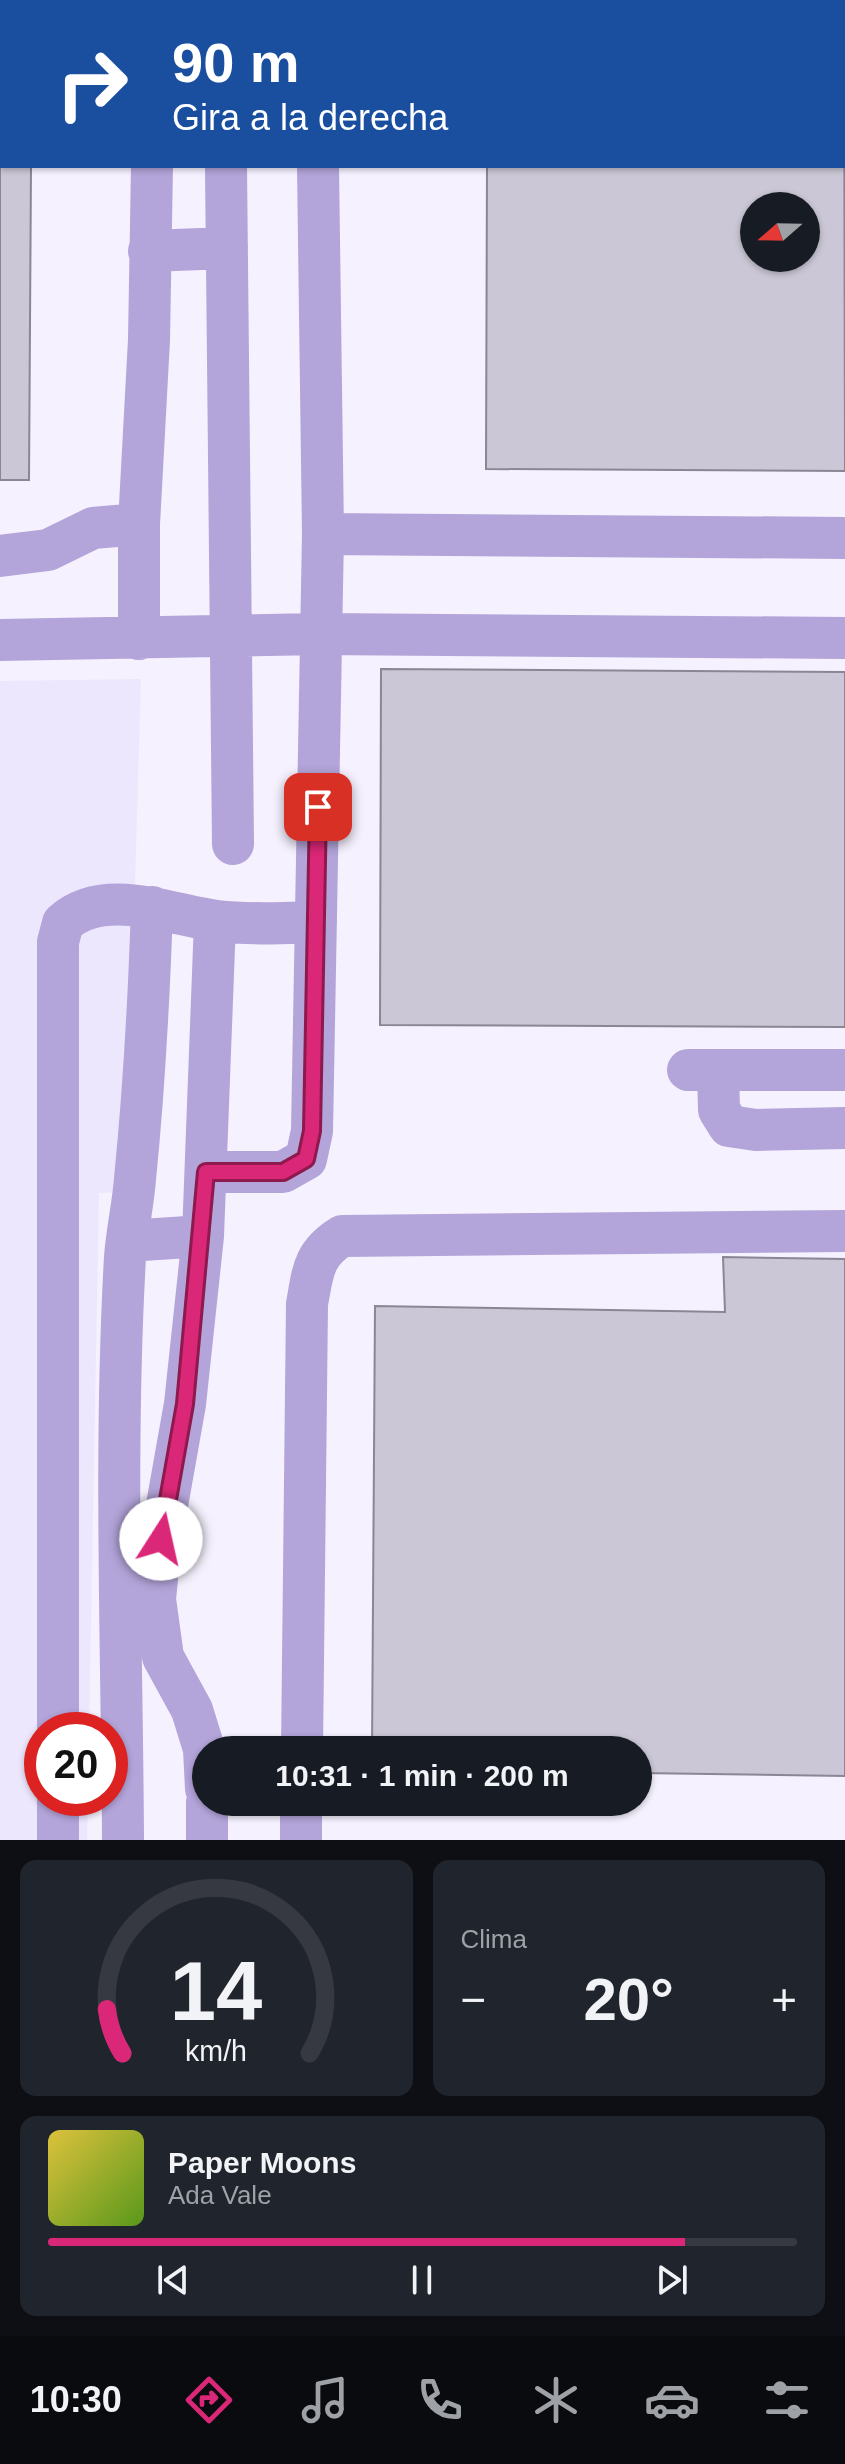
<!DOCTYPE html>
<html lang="es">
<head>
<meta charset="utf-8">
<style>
	:root { --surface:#171b24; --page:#20242c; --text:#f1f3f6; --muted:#9ea1a6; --line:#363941; --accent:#db2777 }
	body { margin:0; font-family:Helvetica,sans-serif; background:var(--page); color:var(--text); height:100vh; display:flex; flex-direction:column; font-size:30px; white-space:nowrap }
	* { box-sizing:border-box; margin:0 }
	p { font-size:26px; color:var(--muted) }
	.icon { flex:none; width:44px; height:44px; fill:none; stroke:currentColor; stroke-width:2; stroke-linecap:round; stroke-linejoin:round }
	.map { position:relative; height:1840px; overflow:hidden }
	.panel { display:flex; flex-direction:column; gap:20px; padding:20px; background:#0d0f14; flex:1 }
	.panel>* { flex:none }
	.hud { position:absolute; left:0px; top:0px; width:846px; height:168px; box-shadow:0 2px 6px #0004; background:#1a4fa0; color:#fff; overflow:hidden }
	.needle { width:52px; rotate:250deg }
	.buttons { position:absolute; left:740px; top:192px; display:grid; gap:16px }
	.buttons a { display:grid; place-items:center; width:80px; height:80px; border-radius:50%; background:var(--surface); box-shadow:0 2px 6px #0004; font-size:40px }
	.speed { position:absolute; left:24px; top:1712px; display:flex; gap:16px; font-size:40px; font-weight:700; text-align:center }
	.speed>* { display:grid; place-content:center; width:104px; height:104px; border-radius:50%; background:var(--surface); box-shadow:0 2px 6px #0004; line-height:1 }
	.speed .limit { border:12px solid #d22; background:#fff; color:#111 }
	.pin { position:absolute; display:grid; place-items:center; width:68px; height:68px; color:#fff; margin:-34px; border-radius:16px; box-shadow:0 4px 12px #0006 }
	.me { position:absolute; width:88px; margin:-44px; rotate:10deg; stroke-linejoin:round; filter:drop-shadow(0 0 6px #0008) }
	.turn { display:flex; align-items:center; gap:28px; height:168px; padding:0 40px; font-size:36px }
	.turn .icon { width:104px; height:104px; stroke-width:2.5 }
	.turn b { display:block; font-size:56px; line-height:68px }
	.big { font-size:60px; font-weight:600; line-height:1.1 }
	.panel .widget { flex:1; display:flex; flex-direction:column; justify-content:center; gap:12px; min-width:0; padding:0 28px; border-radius:16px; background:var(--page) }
	.panel .dial { align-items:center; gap:0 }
	.dial svg { height:208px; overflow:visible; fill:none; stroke:var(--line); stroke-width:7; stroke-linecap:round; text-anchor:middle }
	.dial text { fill:var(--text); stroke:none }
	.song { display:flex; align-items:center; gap:24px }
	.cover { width:96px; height:96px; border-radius:12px; background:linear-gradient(135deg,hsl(50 70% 55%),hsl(90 70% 35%)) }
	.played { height:8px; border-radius:4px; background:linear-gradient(90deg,var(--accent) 85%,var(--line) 85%) }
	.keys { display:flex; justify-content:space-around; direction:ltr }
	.heat { display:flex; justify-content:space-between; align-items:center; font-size:44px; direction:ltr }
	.panel .tiles { flex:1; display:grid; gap:20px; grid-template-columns:1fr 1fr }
	.widget:last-child { grid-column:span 2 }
	.trip { position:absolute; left:192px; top:1736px; width:460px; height:80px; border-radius:40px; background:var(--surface); box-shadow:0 2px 6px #0004; font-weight:600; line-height:80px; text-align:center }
	.menu { display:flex; height:128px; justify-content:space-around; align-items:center; background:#090b0e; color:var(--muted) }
	.menu .icon { width:56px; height:56px }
	.menu .on { color:var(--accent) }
	.menu b { font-size:36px; color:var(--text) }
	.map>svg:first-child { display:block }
</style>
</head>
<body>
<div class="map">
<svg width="845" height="1840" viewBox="0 0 845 1840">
	<rect width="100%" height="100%" fill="#f5f1fe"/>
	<path fill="#ede7fe" d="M141,679L126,1192L99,1193L89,1730H42V1798H88L87,1840H0V681Z"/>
	<path fill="#cbc7d6" stroke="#8a8694" stroke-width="2" fill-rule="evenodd" d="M0,16L2,166H31L29,480H0Z
		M844,27L845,471L486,469L487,166H844ZM754,206H806V258H754Z
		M381,669L845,672V1027L380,1025Z
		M723,1257L845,1259V1776L638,1773V1750H372L375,1306L725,1312Z"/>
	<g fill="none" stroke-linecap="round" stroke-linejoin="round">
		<path stroke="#b3a4d9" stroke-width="42" d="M168,0V2
			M224,0V2
			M320,2L321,0
			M226,166L233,844
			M149,251L227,248
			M323,534L845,538
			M0,556L48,550L93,528L139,524
			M139,639V524L149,340L152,166
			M0,640L320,634L845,638
			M688,1070H845
			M718,1070L719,1110L729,1126L756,1130L845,1128
			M206,1172H283L306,1159L312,1131L323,534L318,166
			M127,1241L203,1236
			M58,1730V942L63,923C104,886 170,915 217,921C250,925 284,923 316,922
			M302,1750L307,1304C313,1271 313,1254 342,1236L845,1231
			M206,1789L204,1749L192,1710L163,1657L155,1599L161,1539L185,1404L203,1236L215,921
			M58,1798V1840
			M207,1802V1840
			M123,1840C122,1646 114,1451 125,1257C127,1231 133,1205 135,1179C144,1089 149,998 152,907
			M301,1840V1802"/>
	</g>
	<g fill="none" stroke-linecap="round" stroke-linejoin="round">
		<g stroke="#8e194d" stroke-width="20">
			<path id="route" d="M161,1539L185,1404L206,1172H283L306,1159L312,1131L318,807"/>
		</g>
		<use href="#route" stroke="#db2777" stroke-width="14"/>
	</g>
</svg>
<div class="buttons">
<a><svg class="needle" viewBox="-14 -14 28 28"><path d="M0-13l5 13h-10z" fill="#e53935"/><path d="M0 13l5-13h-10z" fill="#9ea1a6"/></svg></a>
</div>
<div class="speed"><div class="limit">20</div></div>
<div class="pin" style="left:318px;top:807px;background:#d93025"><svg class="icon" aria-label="arrive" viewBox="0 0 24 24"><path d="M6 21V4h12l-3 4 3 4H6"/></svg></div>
<svg class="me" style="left:161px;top:1539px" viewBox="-20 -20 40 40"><circle r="19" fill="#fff"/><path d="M0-13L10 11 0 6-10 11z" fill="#db2777"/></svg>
<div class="trip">10:31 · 1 min · 200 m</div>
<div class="hud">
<div class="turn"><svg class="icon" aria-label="right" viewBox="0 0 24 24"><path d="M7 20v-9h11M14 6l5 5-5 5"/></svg><div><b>90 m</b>Gira a la derecha</div></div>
</div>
</div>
<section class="panel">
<div class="tiles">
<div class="widget dial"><svg viewBox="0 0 100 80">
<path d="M14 69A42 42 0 1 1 86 69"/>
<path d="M14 69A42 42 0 0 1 8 52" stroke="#db2777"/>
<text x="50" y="56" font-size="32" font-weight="700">14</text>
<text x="50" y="72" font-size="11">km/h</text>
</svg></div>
<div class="widget"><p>Clima</p>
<div class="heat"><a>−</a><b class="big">20°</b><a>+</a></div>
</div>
<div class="widget">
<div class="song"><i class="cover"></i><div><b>Paper Moons</b><p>Ada Vale</p></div></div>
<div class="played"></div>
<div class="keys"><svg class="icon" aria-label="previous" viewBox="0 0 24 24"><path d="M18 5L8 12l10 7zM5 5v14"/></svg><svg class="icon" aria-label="pause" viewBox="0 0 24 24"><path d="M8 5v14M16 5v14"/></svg><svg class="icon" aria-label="next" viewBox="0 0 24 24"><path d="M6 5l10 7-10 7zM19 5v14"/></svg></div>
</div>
</div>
</section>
<nav class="menu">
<b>10:30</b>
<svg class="icon on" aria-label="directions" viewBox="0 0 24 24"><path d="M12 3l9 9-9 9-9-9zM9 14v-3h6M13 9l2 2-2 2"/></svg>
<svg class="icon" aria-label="music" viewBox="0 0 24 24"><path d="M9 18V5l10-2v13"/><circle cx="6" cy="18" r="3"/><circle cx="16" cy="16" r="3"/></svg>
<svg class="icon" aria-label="phone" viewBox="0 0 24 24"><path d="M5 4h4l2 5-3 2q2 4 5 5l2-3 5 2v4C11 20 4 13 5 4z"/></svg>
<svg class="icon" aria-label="climate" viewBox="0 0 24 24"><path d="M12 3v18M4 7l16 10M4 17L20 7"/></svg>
<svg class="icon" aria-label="car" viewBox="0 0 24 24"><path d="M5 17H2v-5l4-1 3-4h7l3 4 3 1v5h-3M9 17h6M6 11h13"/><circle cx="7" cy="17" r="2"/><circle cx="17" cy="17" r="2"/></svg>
<svg class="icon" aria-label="filters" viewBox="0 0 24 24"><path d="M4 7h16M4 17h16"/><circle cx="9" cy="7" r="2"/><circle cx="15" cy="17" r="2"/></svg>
</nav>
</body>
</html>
